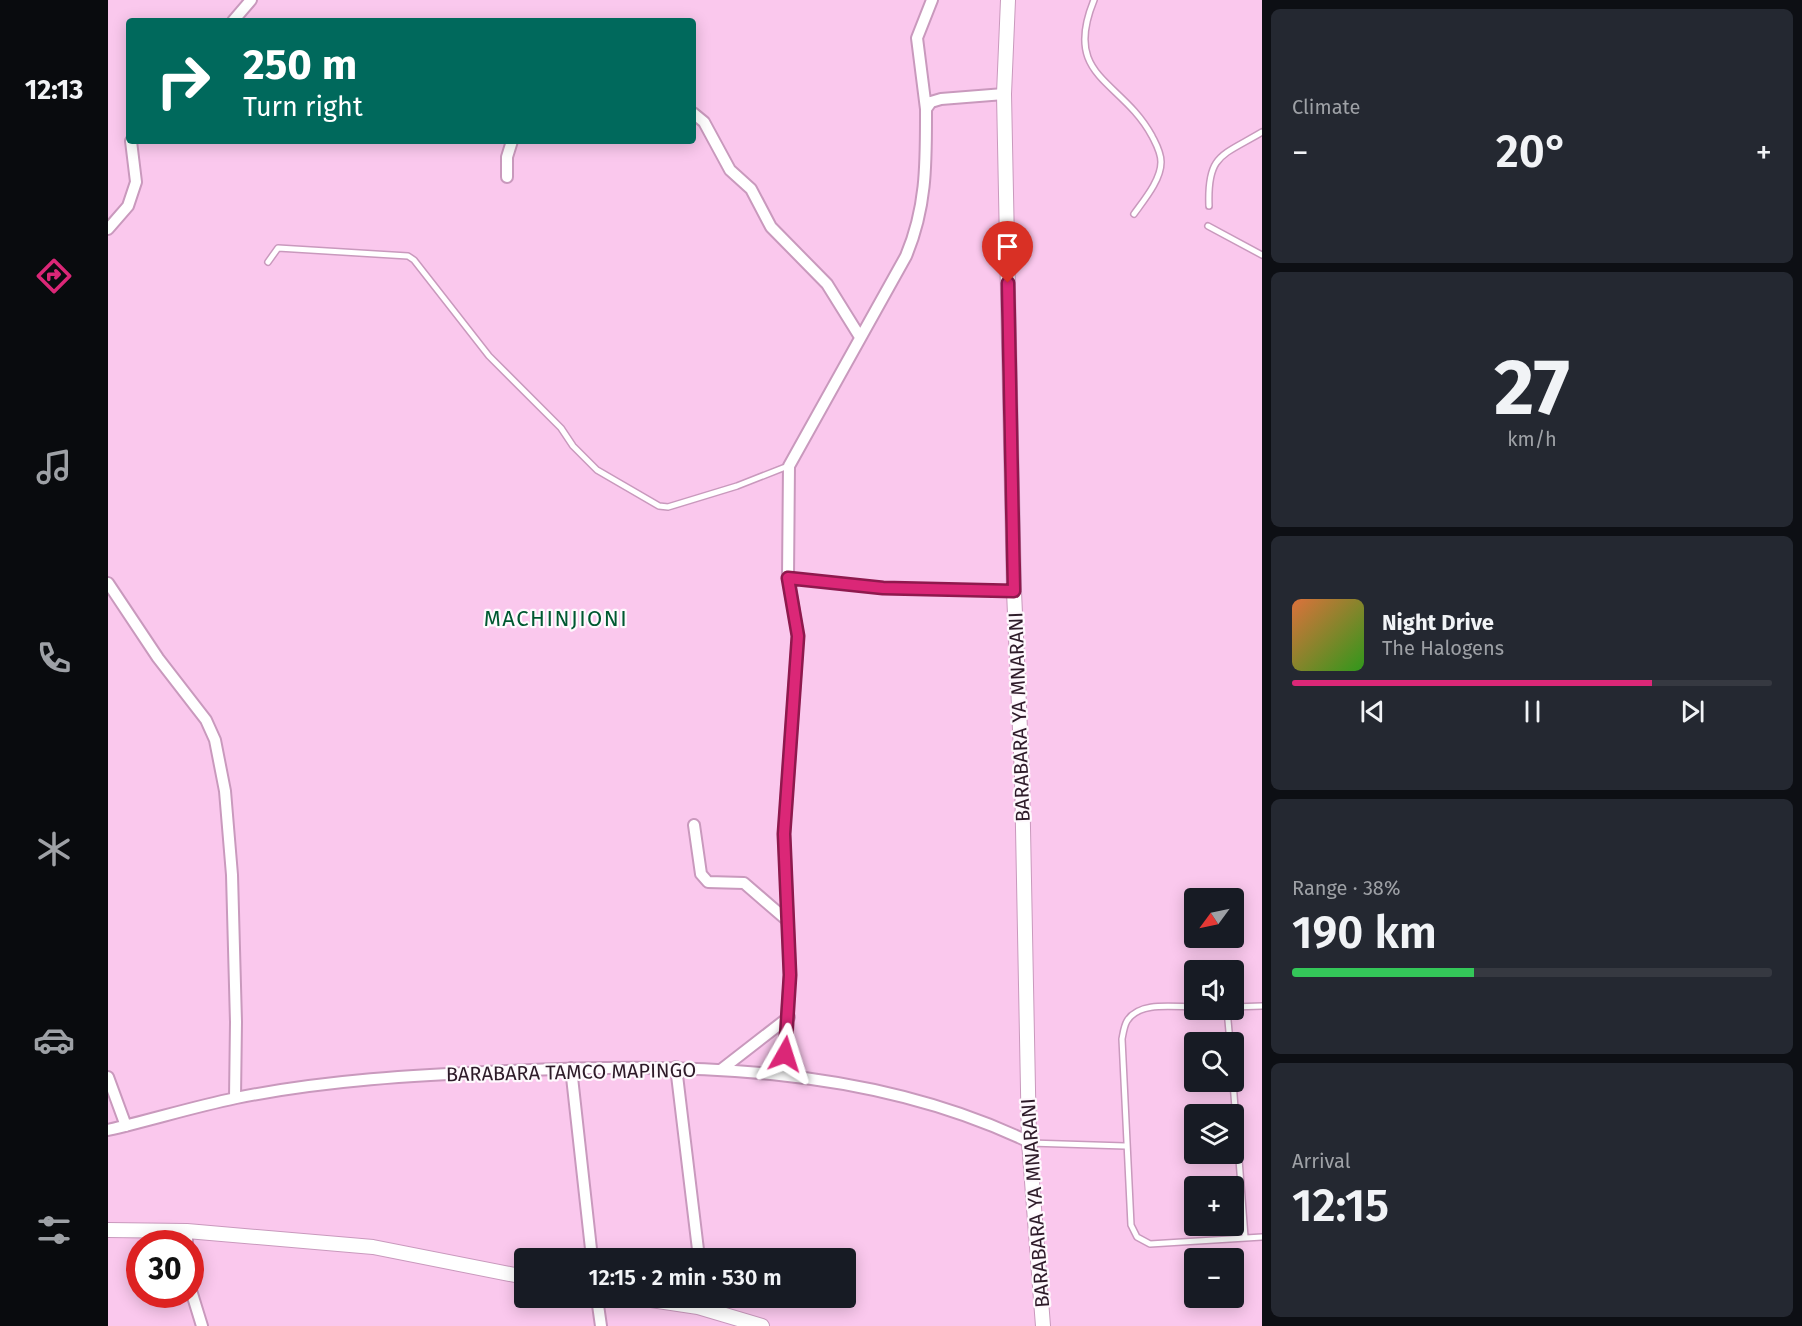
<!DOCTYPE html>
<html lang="en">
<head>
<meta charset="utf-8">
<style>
	:root { --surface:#171b24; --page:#242831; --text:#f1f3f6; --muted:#9ea1a6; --line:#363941; --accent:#db2777 }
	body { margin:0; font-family:"Fira Sans",sans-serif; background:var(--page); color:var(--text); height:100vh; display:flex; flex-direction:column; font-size:22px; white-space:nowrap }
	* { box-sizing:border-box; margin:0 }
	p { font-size:20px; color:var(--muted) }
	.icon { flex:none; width:33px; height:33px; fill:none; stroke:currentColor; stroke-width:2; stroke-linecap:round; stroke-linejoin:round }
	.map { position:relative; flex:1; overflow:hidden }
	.panel { display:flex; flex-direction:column; gap:9px; padding:9px; background:#0d0f14; width:540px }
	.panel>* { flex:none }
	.hud { position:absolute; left:18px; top:18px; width:570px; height:126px; border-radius:6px; box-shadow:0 3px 15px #0003; background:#00695c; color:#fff; overflow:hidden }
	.needle { width:39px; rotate:237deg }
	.buttons { position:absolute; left:1076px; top:888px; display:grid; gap:12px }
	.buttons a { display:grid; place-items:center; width:60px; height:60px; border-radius:6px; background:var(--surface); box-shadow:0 3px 15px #0003; font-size:30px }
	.speed { position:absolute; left:18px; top:1230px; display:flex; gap:12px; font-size:30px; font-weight:700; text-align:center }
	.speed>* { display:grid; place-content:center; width:78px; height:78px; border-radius:50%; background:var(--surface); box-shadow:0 3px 15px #0003; line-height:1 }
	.speed .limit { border:9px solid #d22; background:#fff; color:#111 }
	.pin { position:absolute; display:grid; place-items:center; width:51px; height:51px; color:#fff; margin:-62px -26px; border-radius:50% 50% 50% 0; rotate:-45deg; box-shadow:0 0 6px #0007 }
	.pin .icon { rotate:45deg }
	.me { position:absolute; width:66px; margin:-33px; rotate:6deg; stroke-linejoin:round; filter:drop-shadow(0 0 4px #0008) }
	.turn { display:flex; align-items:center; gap:21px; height:126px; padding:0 18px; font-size:27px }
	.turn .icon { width:78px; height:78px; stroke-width:2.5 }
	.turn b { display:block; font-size:42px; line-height:51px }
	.big { font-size:45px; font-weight:600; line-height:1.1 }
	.panel .card { flex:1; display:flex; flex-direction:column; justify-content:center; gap:9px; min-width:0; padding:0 21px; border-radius:9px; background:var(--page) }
	.panel .dial { align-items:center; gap:0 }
	.dial b { font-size:78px; line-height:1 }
	.song { display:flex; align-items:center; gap:18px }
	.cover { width:72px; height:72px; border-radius:9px; background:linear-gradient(135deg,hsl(20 70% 55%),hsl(110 70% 35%)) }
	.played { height:6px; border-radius:3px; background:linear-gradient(90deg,var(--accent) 75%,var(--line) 75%) }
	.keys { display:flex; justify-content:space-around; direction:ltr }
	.heat { display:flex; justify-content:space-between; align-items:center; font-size:33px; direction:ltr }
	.charge { height:9px; border-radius:4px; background:linear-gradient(90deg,#34c759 38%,var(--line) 0) }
	.trip { position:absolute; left:406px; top:1248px; width:342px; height:60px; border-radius:6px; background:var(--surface); box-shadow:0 3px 15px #0003; font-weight:600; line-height:60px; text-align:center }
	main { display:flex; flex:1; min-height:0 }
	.dock { display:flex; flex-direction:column; width:108px; justify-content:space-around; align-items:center; background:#090b0e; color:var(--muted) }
	.dock .icon { width:42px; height:42px }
	.dock .active { color:var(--accent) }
	.dock b { font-size:27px; color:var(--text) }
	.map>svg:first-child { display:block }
</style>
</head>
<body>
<main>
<nav class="dock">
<b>12:13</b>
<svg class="icon active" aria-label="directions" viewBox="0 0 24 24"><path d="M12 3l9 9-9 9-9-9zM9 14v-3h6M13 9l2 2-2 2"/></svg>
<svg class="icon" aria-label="music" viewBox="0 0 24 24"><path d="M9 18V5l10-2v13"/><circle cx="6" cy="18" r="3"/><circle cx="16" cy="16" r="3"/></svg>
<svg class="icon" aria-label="phone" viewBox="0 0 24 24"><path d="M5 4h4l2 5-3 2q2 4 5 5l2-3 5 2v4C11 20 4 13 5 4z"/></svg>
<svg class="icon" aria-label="climate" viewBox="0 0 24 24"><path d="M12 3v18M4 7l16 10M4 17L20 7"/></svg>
<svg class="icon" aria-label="car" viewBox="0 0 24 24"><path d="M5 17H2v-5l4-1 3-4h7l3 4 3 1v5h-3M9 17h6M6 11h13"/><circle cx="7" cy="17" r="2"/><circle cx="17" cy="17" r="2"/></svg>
<svg class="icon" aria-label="filters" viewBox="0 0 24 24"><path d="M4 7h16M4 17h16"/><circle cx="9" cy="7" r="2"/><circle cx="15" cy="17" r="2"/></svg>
</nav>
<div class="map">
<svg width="1154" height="1326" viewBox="0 0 1154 1326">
	<rect width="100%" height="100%" fill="#fac8ed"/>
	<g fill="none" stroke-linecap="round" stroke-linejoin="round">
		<g stroke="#c999bd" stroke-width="8">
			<path id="service" d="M986,0C954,78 1013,79 1044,136C1048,144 1053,152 1053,162C1053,180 1036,200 1026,214
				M1101,206C1099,154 1114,156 1154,132
				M1100,226L1154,255
				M160,262L170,248L300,256L306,260L381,356L453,428L465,446L489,470L551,506L560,507L629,486L680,466
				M680,577L775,588L905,591
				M1086,1007C1066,1007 1031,1001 1019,1021C1016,1026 1015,1034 1014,1039L1023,1225L1029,1237L1042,1244L1154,1237
				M1125,1007L1154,1006
				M1119,1010L1122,1042
				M1125,1082L1137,1237
				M922,1143L1017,1146"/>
		</g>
		<g stroke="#c999bd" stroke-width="14">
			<path id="minor" d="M125,21L143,0
				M818,109L809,38L824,0
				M585,113L596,122L622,170L643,189L663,227L719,284L752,337
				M399,177V157L404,141
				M0,229L20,206L28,182L23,141
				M0,583L50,658L98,720L107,740L117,791L124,875L128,1022L127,1098
				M586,825L593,874L600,882L636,883L680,921
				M568,1067L591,1258
				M463,1068L484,1258
				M614,1069L681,1017
				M675,1073L682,975L676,834L690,636L680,577L681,466L798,256C819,206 818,162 818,109L823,102L833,99L896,94
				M0,1077L18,1126
				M0,1130C43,1120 85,1107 128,1098C217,1080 308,1075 399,1071C575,1063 759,1064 921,1142
				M79,1231V1244
				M82,1287L94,1326
				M489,1298L493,1326"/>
		</g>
		<g stroke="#c999bd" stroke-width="16">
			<path id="tertiary" d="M900,0L896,94L906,591L914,776L921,1142L935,1326
				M0,1230L79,1231L265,1247L417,1277
				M530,1298L590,1307L654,1326"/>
		</g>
		<use href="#service" stroke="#fff" stroke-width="5"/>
		<use href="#minor" stroke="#fff" stroke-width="10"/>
		<use href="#tertiary" stroke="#fff" stroke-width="14"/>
	</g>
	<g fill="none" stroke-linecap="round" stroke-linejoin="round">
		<g stroke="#8e194d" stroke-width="15">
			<path id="route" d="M677,1054L682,975L676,834L690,636L680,578L775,588L906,591L900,283"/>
		</g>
		<use href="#route" stroke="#db2777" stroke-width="10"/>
	</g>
	<g text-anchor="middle" stroke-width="4.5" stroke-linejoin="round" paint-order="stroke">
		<g font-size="20" fill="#2e1b29" stroke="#fef9fd">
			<text transform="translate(911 717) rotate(-92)" y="7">BARABARA YA MNARANI</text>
			<text transform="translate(463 1072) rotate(-1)" y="7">BARABARA TAMCO MAPINGO</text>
			<text transform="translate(927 1203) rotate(-94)" y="7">BARABARA YA MNARANI</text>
		</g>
		<g font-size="22" letter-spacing="1.5" fill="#005932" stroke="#fef9fd">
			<text x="448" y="626">MACHINJIONI</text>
		</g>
	</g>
</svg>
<div class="buttons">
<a><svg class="needle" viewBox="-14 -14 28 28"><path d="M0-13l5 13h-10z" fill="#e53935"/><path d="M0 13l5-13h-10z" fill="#9ea1a6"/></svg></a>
<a><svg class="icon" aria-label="sound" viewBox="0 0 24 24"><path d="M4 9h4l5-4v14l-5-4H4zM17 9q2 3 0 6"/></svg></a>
<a><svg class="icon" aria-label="search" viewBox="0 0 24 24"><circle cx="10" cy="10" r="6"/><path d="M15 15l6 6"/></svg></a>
<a><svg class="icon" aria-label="layers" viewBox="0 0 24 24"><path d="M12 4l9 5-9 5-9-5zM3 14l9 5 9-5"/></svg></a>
<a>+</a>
<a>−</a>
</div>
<div class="speed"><div class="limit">30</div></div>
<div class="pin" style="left:900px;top:283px;background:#d93025"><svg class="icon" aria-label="arrive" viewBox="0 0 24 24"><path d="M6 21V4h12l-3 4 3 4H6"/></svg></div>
<svg class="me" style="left:677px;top:1054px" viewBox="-20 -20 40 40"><path d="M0-17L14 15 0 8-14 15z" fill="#db2777" stroke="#fff" stroke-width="4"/></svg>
<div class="trip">12:15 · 2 min · 530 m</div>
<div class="hud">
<div class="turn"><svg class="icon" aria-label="right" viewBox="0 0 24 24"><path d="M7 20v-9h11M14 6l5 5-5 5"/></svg><div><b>250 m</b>Turn right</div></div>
</div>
</div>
<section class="panel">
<div class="card"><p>Climate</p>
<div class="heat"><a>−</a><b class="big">20°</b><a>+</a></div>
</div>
<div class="card dial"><b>27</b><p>km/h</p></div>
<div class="card">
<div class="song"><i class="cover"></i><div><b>Night Drive</b><p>The Halogens</p></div></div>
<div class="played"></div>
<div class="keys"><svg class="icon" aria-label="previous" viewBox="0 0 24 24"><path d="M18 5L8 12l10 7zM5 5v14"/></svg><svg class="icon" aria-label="pause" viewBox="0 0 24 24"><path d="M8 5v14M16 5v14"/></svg><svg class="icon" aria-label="next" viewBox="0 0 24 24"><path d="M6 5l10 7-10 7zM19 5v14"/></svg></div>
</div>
<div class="card"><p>Range · 38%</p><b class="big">190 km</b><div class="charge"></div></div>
<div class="card"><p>Arrival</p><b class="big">12:15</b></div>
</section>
</main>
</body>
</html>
